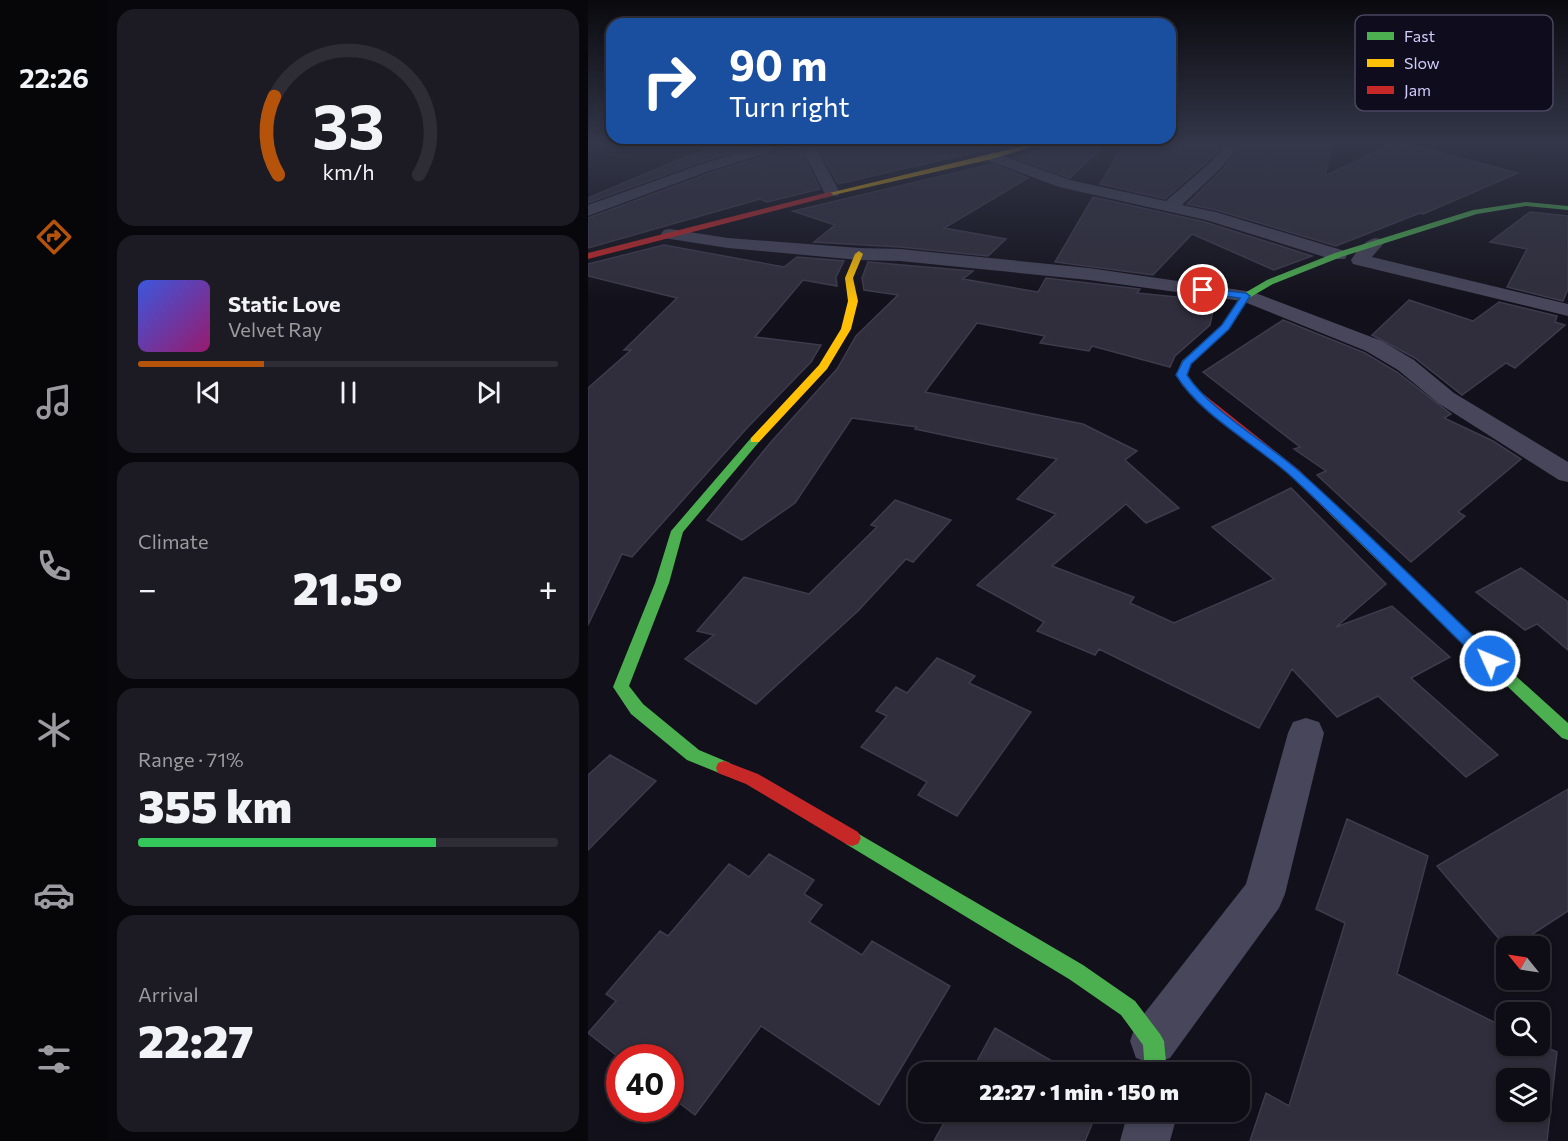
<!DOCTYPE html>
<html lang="en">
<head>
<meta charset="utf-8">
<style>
	:root { --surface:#0e0c14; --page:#1c1a22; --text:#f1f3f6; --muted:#9b9ba0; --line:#2e2c34; --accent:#b45309 }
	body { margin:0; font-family:Commissioner,sans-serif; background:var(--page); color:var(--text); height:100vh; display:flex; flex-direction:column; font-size:22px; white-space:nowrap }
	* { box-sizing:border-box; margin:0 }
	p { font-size:20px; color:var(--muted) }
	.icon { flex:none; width:33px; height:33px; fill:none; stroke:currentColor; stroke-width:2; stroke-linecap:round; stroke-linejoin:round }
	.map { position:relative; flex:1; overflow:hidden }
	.drawer { display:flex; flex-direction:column; gap:9px; padding:9px; background:#08070b; width:480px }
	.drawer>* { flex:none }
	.guide { position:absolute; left:18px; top:18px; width:570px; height:126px; border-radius:18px; box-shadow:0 3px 9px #0003,0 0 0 2px var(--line); background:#1a4fa0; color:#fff; overflow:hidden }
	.needle { width:39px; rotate:300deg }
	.tools { position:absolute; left:908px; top:936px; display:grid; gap:12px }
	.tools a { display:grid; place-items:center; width:54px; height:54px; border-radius:12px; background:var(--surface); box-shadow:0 3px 9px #0003,0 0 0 2px var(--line); font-size:30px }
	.speed { position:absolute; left:18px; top:1044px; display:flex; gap:12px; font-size:30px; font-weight:700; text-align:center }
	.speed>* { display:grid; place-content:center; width:78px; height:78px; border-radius:50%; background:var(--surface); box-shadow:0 3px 9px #0003,0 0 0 2px var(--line); line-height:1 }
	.speed .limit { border:9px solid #d22; background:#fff; color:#111 }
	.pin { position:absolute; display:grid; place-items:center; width:51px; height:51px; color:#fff; margin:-26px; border:3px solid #fff; border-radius:50%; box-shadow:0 2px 6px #0007 }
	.me { position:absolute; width:66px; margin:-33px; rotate:314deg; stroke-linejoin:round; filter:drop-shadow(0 0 4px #0008) }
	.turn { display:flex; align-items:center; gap:21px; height:126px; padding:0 24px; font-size:27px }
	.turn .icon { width:78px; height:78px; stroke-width:2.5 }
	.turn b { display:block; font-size:42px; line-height:51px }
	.big { font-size:45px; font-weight:800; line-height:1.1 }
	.drawer .card { flex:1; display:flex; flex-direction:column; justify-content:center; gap:9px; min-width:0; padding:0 21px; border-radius:18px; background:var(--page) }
	.drawer .dial { align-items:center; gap:0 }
	.dial svg { height:156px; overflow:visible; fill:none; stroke:var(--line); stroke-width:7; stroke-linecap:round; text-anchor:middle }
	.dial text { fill:var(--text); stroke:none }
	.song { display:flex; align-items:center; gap:18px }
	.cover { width:72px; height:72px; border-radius:9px; background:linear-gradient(135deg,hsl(230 70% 55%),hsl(320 70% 35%)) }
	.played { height:6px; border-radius:3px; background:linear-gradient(90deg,var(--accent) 30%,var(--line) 30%) }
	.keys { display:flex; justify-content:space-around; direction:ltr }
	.heat { display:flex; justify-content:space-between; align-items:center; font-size:33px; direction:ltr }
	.charge { height:9px; border-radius:4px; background:linear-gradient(90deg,#34c759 71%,var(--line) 0) }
	.trip { position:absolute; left:320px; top:1062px; width:342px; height:60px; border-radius:18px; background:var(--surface); box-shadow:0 3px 9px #0003,0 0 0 2px var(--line); font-weight:800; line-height:60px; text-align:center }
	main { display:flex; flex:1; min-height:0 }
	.menu { display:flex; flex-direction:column; width:108px; justify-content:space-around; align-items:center; background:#060508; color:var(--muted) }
	.menu .icon { width:42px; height:42px }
	.menu .selected { color:var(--accent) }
	.menu b { font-size:27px; color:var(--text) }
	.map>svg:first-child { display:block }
</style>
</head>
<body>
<main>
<nav class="menu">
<b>22:26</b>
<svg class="icon selected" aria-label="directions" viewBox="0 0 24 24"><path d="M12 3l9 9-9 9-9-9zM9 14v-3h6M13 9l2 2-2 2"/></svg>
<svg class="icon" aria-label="music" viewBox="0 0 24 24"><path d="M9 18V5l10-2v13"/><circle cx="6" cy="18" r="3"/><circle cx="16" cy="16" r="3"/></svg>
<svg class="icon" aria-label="phone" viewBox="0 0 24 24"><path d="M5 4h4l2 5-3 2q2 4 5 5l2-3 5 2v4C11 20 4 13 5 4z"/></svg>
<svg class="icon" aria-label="climate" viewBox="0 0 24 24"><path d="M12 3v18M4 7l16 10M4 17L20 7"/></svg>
<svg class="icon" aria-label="car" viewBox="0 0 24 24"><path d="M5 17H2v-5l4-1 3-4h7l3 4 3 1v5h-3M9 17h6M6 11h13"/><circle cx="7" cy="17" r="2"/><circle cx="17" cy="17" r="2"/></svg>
<svg class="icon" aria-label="filters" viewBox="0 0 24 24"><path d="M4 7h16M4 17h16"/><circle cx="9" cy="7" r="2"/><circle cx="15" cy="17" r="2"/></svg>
</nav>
<section class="drawer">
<div class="card dial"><svg viewBox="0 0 100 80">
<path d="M14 69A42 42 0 1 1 86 69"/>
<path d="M14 69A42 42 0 0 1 12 29" stroke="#b45309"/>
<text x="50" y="56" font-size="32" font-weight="700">33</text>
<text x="50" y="72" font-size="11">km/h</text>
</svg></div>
<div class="card">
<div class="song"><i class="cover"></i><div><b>Static Love</b><p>Velvet Ray</p></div></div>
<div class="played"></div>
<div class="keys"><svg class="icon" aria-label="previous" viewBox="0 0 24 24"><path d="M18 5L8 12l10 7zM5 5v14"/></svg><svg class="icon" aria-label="pause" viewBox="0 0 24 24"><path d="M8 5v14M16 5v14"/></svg><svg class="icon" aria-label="next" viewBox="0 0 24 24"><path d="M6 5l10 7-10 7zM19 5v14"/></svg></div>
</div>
<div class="card"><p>Climate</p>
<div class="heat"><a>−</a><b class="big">21.5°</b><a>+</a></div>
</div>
<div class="card"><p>Range · 71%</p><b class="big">355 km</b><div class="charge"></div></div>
<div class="card"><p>Arrival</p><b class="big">22:27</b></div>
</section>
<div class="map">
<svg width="980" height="1141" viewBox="0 0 980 1141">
	<rect width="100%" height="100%" fill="#12101a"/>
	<path fill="#302e3c" stroke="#3e3b4d" stroke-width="1.5" fill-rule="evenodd" d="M138,144H172L110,163L0,203V198L90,160Z
		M203,144H210L232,189L179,202L172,199L0,248V218L122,173L200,149Z
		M228,144H423L250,184Z
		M459,144H518L482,178L427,158L456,149Z
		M536,144H634L622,159L577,199L512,184Z
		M654,144H744L737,176L803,144L812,147L818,144L930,173L835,214L832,213L748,246L628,210L599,204L636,168Z
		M404,164L440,178L356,228L418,239L400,256L312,247L226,242L247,225L205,211Z
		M505,197L617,222L724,256L686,270L604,234L565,275L467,262Z
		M942,212L980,216V289L975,301L919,287L939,249L902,242Z
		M76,245L196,267L209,257L256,261L248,277L249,286L215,280L167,337L233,345L223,362L159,428L44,557L34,554L0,625V388L43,350H36L89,298L0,276V264Z
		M280,262L385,271L375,279L450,292L458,278L552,289L549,293L627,301L622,325L587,356L582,367L504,346L501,351L452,343L457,336L389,323L337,392L495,424L549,451L537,460L591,508L558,523L538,504L464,566L546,597L542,603L586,623L686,579L624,527L703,488L798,584L748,627L804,606L862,657L823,678L910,755L878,777L790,696L749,717L704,669L671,728L511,649L507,655L449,631L456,622L389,585L468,514L429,499L469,459L327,429L329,427L264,418L207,503L154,540L119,520L183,442L249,369L268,336L310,295L276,290L274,278Z
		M821,300L885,321L911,302L969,316L967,322L977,325L927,368L918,363L874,395L827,358L784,335Z
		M695,320L777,353L809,372L863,414L856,418L905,441L933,459L870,512L877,516L823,562L729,475L738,471L706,449L712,447L615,372Z
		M307,500L363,520L325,562L318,559L270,611L168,704L97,659L126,635L109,631L156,577L221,594L289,527L283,525Z
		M933,568L980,602V650L949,624L937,630L888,592Z
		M349,658L387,676L381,683L443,712L369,816L330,795L339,782L273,747L299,716L288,711L308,687L319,693Z
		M22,755L68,781L0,850V775Z
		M980,789V911L926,946L918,947L849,866Z
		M759,819L840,856L809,974L918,1028V1046L951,1044L969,1052L959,1141H662L678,1093L701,1106L757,923L728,909ZM918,1078H951V1112H918Z
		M181,854L226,880L216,894L234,905L221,922L274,955L284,941L362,986L291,1105L173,1026L107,1115L82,1096V1058H32L0,1033L28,1001L18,994L72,931L80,936L141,864L161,877Z
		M407,1028L483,1072H383Z
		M362,1112H509L497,1141H346Z"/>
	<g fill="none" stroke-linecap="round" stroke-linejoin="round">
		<path fill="#47465b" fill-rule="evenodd" d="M179,144H201L199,147L121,171L0,216V205L111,165Z
			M212,144H226L252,193L250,196H238Z
			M637,144H652L634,167L594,205L628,212L757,251L759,255L757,259H743L618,220L471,187L399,160L396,157L404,152L482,180L578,201L624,161Z
			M82,229L140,238L271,248L312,249L501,268L665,292L794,341L826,360L866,393L980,462V482L971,480L850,403L810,370L778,351L654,301L501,280L312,261L271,260L140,248L76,238L73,234L76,230Z
			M787,238L793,239L796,243L784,257L980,304V316L765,264L763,260C769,251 777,240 787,238Z
			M718,718L731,722L736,733L697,894L691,908L582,1058L565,1064L548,1058L542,1041L548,1024L658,884L700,733L705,722Z
			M540,1112H590L582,1141H532Z"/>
		<path fill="#4caf50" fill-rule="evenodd" d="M938,202L980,206V210L938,206L889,214L753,257L685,284L661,298L640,329L603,364L598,375L604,384L603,386H595L588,375L594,361L634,325L655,294L679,280L747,253L885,210Z
			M167,437L171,438V442L95,532L81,583L41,686L55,704L111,750L142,763L144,768L142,773L136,775L99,760L43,714L25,687L67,583L83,531L163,438Z
			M904,657L909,659L980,723V740L974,738L899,667L897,663L899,659Z
			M264,830L495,965L547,1001L572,1034L576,1041L579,1072H557L555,1045L533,1015L481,979L258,844L255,838L258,832Z"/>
		<path fill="#ffc107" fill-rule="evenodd" d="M443,144H452L404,159L241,196L237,194Z
			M271,251L275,254L265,278L270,301L263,329L239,369L171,442H163V438L231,365L253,329L260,301L257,278L267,254Z
			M746,507L750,508L909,659L911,663L909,667L904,669L899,667L742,514L740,511Z"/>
		<path fill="#c62828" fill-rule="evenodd" d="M241,192L245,194L244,196L0,259V253Z
			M599,381L711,470L750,508L752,511L750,514H742L703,476L622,411L595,386L594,384Z
			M136,761L170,774L270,832L273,838L270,844L264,846L258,844L158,784L130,773L128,768L130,763Z"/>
	</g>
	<linearGradient id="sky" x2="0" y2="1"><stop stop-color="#0a090e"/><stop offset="0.47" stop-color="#333749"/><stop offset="1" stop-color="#333749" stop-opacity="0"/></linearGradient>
	<rect width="980" height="304" fill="url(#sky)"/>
	<path fill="#1a73e8" stroke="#114b97" stroke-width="1.5" d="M612,288L658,293L662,296L641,329L603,364L599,375C620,409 681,444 712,472C779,532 842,595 907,657L909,661L907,665H896C832,603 770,538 704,477C668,444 613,416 588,375L595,361L634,325L652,298L615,293L611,290Z"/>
	<rect x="767" y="15" width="198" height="96" rx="9" fill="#0f0d1d" stroke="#494660" stroke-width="1.5"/>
	<rect x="779" y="32" width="27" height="8" fill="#4caf50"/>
	<rect x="779" y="59" width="27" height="8" fill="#ffc107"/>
	<rect x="779" y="86" width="27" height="8" fill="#c62828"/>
	<g font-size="16" fill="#d1ccfc">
		<text x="816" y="42">Fast</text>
		<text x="816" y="69">Slow</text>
		<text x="816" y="96">Jam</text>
	</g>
</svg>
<div class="tools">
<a><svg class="needle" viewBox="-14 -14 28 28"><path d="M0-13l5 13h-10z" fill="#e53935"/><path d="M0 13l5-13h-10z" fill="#9b9ba0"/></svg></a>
<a><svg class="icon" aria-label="search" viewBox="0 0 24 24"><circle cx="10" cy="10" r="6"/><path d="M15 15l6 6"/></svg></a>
<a><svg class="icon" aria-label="layers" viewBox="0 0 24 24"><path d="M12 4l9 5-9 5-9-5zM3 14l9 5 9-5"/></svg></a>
</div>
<div class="speed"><div class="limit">40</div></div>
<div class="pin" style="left:615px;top:290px;background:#d93025"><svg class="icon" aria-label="arrive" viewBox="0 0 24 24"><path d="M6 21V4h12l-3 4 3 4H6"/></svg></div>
<svg class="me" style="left:902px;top:661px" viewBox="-20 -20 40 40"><circle r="17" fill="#1a73e8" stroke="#fff" stroke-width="3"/><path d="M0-11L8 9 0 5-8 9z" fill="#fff"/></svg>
<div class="trip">22:27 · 1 min · 150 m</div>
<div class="guide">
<div class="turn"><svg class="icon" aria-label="right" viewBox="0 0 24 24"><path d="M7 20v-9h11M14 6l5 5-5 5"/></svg><div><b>90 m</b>Turn right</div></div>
</div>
</div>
</main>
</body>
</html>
